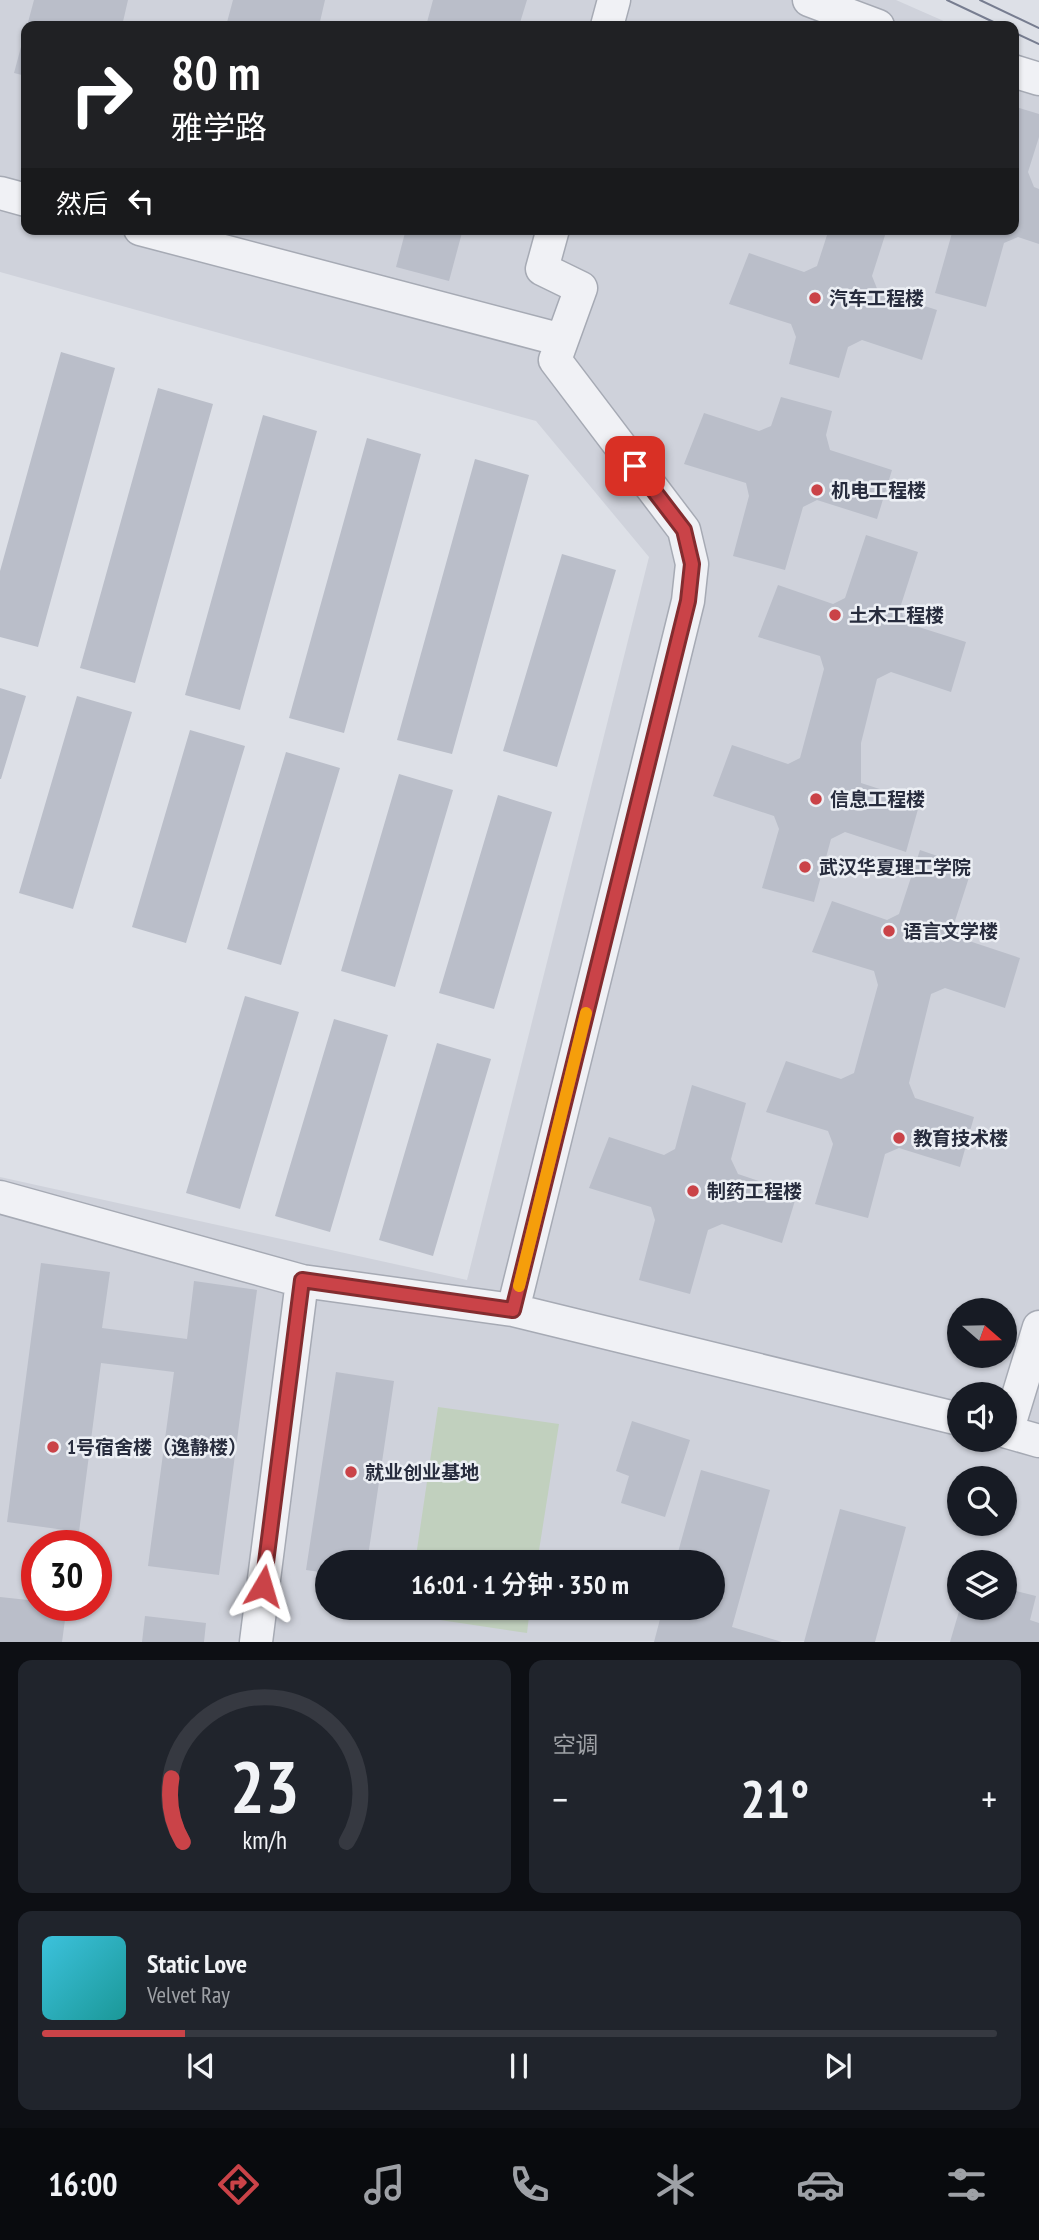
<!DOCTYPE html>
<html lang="zh">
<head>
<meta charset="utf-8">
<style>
	:root { --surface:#171b24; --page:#20242c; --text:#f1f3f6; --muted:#9ea1a6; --line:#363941; --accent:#ca4348 }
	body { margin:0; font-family:"PT Sans Narrow","Noto Sans SC",sans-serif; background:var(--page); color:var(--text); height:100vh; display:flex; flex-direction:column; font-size:26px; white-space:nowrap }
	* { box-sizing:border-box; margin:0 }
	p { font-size:23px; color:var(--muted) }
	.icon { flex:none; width:38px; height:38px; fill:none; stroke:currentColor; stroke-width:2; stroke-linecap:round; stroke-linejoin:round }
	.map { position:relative; height:1642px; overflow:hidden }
	.drawer { display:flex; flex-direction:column; gap:18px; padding:18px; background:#0d0f14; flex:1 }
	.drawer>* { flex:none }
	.guide { position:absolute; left:21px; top:21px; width:998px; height:214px; border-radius:14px; box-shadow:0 2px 5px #0004; background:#202124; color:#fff; overflow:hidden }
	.needle { width:46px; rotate:110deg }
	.fabs { position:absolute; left:947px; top:1298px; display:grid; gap:14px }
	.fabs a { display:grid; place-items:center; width:70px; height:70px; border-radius:50%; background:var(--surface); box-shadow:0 2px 5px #0004; font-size:35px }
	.speed { position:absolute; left:21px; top:1530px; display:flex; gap:14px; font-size:35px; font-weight:700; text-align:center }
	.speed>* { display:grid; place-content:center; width:91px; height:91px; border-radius:50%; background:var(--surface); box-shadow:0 2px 5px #0004; line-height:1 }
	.speed .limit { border:10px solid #d22; background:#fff; color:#111 }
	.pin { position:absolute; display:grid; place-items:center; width:60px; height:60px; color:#fff; margin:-30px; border-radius:14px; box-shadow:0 4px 10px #0006 }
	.me { position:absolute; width:77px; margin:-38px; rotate:7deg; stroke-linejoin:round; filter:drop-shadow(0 0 5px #0008) }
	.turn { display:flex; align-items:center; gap:24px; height:147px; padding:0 35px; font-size:32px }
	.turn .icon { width:91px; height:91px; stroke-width:2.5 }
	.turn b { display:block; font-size:49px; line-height:60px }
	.then { display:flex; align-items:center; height:66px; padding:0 35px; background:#0003; gap:14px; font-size:26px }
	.big { font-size:52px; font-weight:600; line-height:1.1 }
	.drawer .widget { flex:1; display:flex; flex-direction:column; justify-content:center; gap:10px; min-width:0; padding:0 24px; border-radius:14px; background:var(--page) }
	.drawer .dial { align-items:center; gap:0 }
	.dial svg { height:182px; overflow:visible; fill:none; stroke:var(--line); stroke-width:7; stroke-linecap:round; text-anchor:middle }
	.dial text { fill:var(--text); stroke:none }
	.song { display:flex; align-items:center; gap:21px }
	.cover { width:84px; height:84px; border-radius:10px; background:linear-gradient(135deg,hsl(190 70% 55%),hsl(180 70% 35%)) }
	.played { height:7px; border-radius:4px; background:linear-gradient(90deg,var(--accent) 15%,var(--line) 15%) }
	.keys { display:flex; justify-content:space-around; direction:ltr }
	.heat { display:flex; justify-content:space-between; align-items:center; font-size:38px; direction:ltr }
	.drawer .tiles { flex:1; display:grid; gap:18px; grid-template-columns:1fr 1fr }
	.widget:last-child { grid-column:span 2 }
	.trip { position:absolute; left:315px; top:1550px; width:410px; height:70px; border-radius:35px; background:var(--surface); box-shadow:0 2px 5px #0004; font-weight:600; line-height:70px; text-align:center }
	.dock { display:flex; height:112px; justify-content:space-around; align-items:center; background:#090b0e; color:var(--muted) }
	.dock .icon { width:49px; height:49px }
	.dock .current { color:var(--accent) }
	.dock b { font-size:32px; color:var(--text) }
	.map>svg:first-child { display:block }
</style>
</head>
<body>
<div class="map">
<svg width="1039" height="1642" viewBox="0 0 1039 1642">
	<rect width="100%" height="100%" fill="#dde0e7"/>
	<path fill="#cfd2db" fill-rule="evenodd" d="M0,0H896L955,26H26V229H1013V52L1039,63V1641L0,1642V1177L467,1280L649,557L536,421L0,272ZM959,1311H1004V1356H959ZM959,1395H1004V1440H959ZM959,1479H1004V1524H959ZM37,1545H96V1605H37ZM327,1563H712V1608H327ZM959,1563H1004V1608H959Z"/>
	<path fill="#c1d0be" d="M438,1407L559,1424L537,1563H415Z
		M408,1608H530L527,1633L407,1615Z"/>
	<path fill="#babec9" d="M34,0H128L122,26H27Z
		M233,0H325L319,26H226Z
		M433,0H527L519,26H426Z
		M25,32H26V76L14,73Z
		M1013,106L1039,114V137L1028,172L1034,187L1039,189V244L1018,237L1004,243L986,307L935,293L952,233L950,229H1013Z
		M406,229H463L449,281L396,267Z
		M829,229H887L872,276L878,291L937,310L922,360L862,340L848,347L839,378L789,364L796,337L791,324L729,304L749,253L804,272L817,266Z
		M61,352L115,368L38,647L0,637V571Z
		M158,388L213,404L135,683L80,668Z
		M781,397L832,411L826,435L830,450L892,470L877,519L817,500L803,507L785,570L733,556L749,496L746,483L684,464L704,413L759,431L771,426Z
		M263,415L317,431L240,710L185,695Z
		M367,438L421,454L344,733L289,718Z
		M475,459L529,475L452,754L397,740Z
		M866,535L918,552L900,608L906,623L966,642L951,692L891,672L877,679L861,743V783L920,802L906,852L845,832L831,839L814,902L762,888L779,829L774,816L713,796L732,745L788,764L800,758L824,669L820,656L758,637L778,585L833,604L845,598Z
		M562,554L616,570L557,767L503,751Z
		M0,688L26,696L1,779H0Z
		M77,696L132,712L73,909L19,893Z
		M190,730L245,746L186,943L132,927Z
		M286,752L340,768L281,965L227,949Z
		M399,774L453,790L395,987L341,971Z
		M498,795L552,812L494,1009L439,993Z
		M920,850L972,868L954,924L960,938L1020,958L1005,1008L945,988L931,994L909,1083L915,1098L974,1117L960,1167L899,1148L885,1154L868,1218L815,1204L833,1144L828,1131L766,1112L786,1061L841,1079L854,1073L878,985L874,971L812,952L832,901L887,920L899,914Z
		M245,996L299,1012L240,1209L186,1193Z
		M334,1019L388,1035L330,1232L275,1216Z
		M437,1043L491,1059L433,1256L379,1240Z
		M692,1085L746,1103L731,1159L738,1174L797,1194L782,1243L722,1224L708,1230L690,1294L639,1280L655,1220L651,1207L589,1188L609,1137L664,1155L675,1149Z
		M41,1263L110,1272L102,1328L187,1339L194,1281L257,1290L219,1575L148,1566L174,1372L101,1363L79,1532L7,1522Z
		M336,1372L394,1381L367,1563H327V1573L306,1570Z
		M632,1421L690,1440L665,1517L621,1503L629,1476L616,1471Z
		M701,1470L770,1490L732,1627L782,1642H654L663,1608H712V1563H675Z
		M840,1509L906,1527L875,1642H804Z
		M1004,1588L1036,1596L1030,1620L1039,1623V1642H950L960,1608H1004Z
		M0,1597L37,1601V1605H67L62,1642H0Z
		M145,1616L206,1623L204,1642H142Z"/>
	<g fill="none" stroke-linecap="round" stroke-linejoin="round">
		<g stroke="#a6aab4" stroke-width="35">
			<path id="minor" d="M809,0L878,26
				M607,26L614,0
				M1013,71L1039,79
				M0,193L26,200
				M140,229L562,340
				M553,229L542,269L581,288L555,360L684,530L692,564L688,601L513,1310L959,1419
				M0,1197L302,1281
				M1004,1431L1039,1441
				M1007,1432L1039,1327
				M256,1642L302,1281L513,1310"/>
		</g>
		<use href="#minor" stroke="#f0f1f5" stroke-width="32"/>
		<path stroke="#777d90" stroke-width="2" d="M947,0L1002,26
			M980,0L1039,28
			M1013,32L1039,44"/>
	</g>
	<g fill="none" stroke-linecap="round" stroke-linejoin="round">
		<g stroke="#832c2f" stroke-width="18">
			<path id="route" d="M263,1586L302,1280L513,1310L688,601L692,564L684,530L635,466"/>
		</g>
		<use href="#route" stroke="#ca4348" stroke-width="12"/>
		<path stroke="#f59e0b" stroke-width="12" d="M519,1286L586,1013"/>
	</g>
	<g fill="#ca4348" stroke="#eceff4" stroke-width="2.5">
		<circle cx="815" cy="298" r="7"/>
		<circle cx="817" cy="490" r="7"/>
		<circle cx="835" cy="615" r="7"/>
		<circle cx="816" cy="799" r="7"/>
		<circle cx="805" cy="867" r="7"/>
		<circle cx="889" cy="931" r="7"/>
		<circle cx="899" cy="1138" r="7"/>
		<circle cx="693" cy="1191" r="7"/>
		<circle cx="53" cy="1447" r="7"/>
		<circle cx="351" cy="1472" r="7"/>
	</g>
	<g text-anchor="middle" stroke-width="5" stroke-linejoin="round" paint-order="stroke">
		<g font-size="19" font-weight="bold" fill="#272c3d" stroke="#eceff4" text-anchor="start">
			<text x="829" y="305">汽车工程楼</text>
			<text x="831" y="497">机电工程楼</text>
			<text x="849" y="622">土木工程楼</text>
			<text x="830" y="806">信息工程楼</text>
			<text x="819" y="874">武汉华夏理工学院</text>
			<text x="903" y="938">语言文学楼</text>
			<text x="913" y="1145">教育技术楼</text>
			<text x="707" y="1198">制药工程楼</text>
			<text x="67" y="1454">1号宿舍楼（逸静楼）</text>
			<text x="365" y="1479">就业创业基地</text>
		</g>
	</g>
</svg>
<div class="fabs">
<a><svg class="needle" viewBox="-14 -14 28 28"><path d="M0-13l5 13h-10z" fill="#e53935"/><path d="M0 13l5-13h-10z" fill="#9ea1a6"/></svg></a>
<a><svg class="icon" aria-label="sound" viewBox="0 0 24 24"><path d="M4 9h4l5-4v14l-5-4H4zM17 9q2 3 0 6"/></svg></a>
<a><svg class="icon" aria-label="search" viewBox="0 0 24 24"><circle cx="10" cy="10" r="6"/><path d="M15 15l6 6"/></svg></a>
<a><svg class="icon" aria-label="layers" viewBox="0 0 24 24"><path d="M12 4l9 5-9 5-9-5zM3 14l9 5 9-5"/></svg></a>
</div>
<div class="speed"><div class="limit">30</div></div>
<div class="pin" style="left:635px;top:466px;background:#d93025"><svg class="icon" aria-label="arrive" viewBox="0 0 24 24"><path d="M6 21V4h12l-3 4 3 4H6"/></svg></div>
<svg class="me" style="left:263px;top:1586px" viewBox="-20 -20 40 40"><path d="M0-17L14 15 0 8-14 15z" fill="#ca4348" stroke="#fff" stroke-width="4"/></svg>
<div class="trip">16:01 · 1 分钟 · 350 m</div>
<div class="guide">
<div class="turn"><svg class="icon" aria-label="right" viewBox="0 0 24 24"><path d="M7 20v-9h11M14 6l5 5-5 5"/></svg><div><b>80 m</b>雅学路</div></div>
<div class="then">然后<svg class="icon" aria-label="left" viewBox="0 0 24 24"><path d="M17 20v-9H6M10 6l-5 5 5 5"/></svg></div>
</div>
</div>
<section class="drawer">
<div class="tiles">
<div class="widget dial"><svg viewBox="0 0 100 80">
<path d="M14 69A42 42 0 1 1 86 69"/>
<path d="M14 69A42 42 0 0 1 9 41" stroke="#ca4348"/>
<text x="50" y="56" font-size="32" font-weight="700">23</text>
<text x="50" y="72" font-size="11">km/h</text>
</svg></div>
<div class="widget"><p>空调</p>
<div class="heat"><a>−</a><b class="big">21°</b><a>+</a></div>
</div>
<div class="widget">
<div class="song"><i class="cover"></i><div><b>Static Love</b><p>Velvet Ray</p></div></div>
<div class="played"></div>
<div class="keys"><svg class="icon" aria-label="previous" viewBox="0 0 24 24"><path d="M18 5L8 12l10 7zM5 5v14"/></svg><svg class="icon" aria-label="pause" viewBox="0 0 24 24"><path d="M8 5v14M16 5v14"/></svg><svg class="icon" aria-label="next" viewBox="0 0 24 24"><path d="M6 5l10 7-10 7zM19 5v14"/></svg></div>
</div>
</div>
</section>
<nav class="dock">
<b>16:00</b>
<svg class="icon current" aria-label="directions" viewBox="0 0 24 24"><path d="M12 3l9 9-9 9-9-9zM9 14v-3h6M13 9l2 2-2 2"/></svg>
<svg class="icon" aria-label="music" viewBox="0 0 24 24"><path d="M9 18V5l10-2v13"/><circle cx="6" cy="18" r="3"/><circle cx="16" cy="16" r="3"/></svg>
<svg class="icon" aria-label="phone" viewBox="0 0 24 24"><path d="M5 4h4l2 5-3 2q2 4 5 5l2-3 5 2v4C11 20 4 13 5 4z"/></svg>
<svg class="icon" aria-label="climate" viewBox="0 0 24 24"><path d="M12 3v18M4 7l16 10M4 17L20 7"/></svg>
<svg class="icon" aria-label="car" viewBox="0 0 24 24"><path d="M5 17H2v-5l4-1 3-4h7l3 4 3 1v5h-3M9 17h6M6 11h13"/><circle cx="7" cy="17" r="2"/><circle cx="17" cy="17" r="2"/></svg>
<svg class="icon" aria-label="filters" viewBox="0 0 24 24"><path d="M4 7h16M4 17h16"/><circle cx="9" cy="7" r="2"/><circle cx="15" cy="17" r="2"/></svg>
</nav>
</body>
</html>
